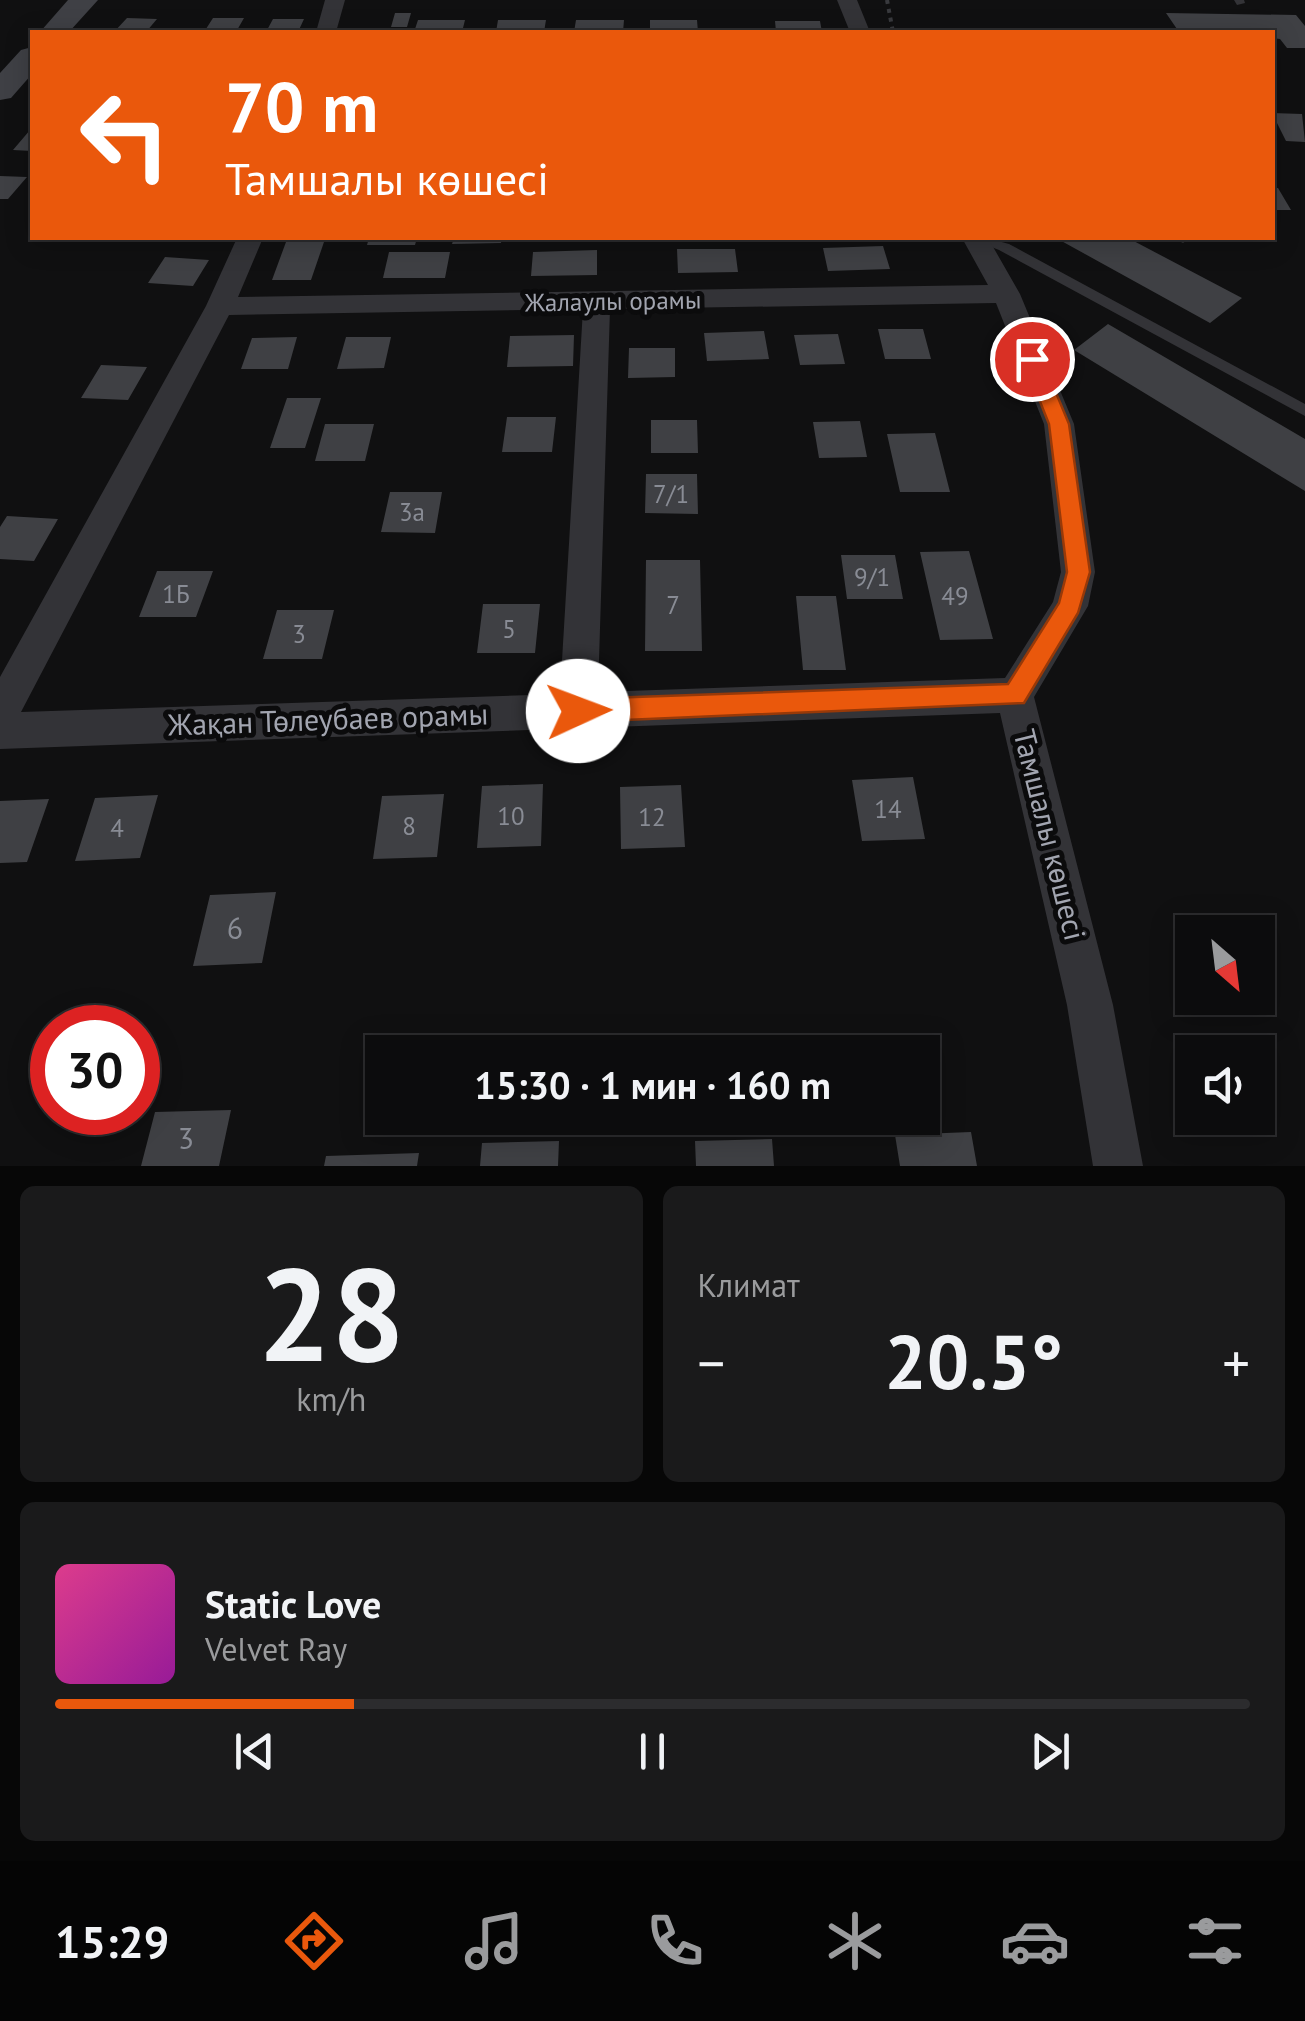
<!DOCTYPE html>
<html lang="ru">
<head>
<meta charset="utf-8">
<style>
	:root { --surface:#0c0c0d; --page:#1a1a1b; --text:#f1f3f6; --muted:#9a9b9d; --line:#2c2c2e; --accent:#ea580c }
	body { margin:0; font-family:"PT Sans",sans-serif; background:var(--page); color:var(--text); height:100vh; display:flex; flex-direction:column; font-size:38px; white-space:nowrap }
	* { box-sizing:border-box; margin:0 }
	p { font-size:32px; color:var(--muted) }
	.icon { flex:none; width:55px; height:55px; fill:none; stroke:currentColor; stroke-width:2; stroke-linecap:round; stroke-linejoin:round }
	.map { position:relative; height:1166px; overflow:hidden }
	.sheet { display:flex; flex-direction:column; gap:20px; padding:20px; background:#070707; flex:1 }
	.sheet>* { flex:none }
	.banner { position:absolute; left:30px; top:30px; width:1245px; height:210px; border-radius:0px; box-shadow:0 5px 25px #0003,0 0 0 2px var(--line); background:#ea580c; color:#fff; overflow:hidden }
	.needle { width:65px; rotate:152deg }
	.buttons { position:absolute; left:1175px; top:915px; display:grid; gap:20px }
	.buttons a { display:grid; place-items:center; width:100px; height:100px; border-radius:0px; background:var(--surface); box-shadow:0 5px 25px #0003,0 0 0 2px var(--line); font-size:50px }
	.speed { position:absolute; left:30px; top:1005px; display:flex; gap:20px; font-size:50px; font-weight:700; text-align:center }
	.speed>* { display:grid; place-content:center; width:130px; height:130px; border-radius:50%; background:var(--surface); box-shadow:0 5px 25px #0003,0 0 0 2px var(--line); line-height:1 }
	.speed .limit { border:15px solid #d22; background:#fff; color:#111 }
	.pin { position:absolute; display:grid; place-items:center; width:85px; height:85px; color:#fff; margin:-42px; border:5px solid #fff; border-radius:50%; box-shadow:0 2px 10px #0007 }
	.me { position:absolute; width:110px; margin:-55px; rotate:88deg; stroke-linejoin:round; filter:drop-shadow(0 0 8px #0008) }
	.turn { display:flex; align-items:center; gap:35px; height:210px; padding:0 30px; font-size:45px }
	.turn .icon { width:130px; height:130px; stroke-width:2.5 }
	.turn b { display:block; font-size:70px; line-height:85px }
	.big { font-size:75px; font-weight:700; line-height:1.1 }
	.sheet .card { flex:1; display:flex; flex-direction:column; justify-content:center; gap:15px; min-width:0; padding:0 35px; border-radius:15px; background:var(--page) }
	.sheet .dial { align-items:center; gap:0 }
	.dial b { font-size:130px; line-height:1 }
	.song { display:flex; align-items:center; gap:30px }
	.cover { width:120px; height:120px; border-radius:15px; background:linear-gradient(135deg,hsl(330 70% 55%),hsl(300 70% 35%)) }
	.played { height:10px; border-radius:5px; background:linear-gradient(90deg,var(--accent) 25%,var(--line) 25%) }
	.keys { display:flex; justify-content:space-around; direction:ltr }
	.heat { display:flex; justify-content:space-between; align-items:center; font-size:55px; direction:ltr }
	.sheet .tiles { flex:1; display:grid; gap:20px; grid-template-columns:1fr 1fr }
	.card:last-child { grid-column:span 2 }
	.trip { position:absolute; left:365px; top:1035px; width:575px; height:100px; border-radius:0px; background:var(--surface); box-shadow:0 5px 25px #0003,0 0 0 2px var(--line); font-weight:700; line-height:100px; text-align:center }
	.dock { display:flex; height:160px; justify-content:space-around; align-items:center; background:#050505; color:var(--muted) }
	.dock .icon { width:70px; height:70px }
	.dock .current { color:var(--accent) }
	.dock b { font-size:45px; color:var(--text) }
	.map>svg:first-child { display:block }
</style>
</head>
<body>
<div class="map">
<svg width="1305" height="1166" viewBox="0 0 1305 1166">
	<rect width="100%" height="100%" fill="#101011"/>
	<path fill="#3f4044" d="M395,13H411L407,27H391Z
		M1166,13L1296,15L1305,26V48H1287L1280,39L1272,38V32H1179Z
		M127,18L157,19L146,32H114Z
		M213,18H244L236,32H204Z
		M273,19H304L298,32H266Z
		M418,20H465L462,32H414Z
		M498,20H546L544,32H496Z
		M576,20H624L623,32H574Z
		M650,20H697L698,32H650Z
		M775,21H820L822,32H776Z
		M1272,113L1302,114L1305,142L1286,141Z
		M30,130L32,151L13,150Z
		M0,176L27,177L8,199H0Z
		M1272,188H1278L1291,210H1272Z
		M369,238H417L415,245H367Z
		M454,238H502L501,243L452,244Z
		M1056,238H1128L1242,298L1210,323Z
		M286,242H324L311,280H272Z
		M883,246L890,269L828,271L823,248Z
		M677,249H735L738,272L678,273Z
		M597,250V275L531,276L533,252Z
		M389,252H450L445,278H383Z
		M165,257L209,260L193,286L148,283Z
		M1108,324L1305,439V491L1074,350Z
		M878,329H923L931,359H885Z
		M764,331L769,359L707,361L704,333Z
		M838,334L845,364L800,365L794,335Z
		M574,335L573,366L507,367L510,336Z
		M297,337L288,369H241L252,338Z
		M346,337H391L384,368L337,369Z
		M629,348H675V377L628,378Z
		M101,365L147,367L128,400L81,398Z
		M287,398H321L305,448H270Z
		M507,417H556L552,452H502Z
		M651,420H697L698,453H651Z
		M860,421L867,457L819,458L813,422Z
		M325,424H374L365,461H315Z
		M935,433L950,492H900L887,434Z
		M646,474H697L698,514L645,513Z
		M390,492H442L435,533L381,532Z
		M7,516L58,519L34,561L0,559V527Z
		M969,551L993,639L940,640L920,552Z
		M841,555H895L903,599H847Z
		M646,560H700L702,651H645Z
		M157,571H213L196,617H139Z
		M796,596H836L846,670H803Z
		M483,604H540L535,653H477Z
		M277,610H334L322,659H263Z
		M913,777L925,839L862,841L852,780Z
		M543,784L541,846L477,848L482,786Z
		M681,785L685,847L621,849L620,787Z
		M444,794L437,857L373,859L382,796Z
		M158,795L140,858L75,861L95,798Z
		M49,799L27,862L0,863V801Z
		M276,892L262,963L193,966L210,895Z
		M231,1110L219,1166H141L155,1112Z
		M971,1132L977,1166H900L895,1135Z
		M772,1139L774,1166H696L695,1141Z
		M559,1141L558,1166H480L482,1143Z
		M419,1153L417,1166H324L326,1156Z"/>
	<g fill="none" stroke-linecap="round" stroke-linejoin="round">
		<path stroke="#393a3e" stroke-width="4" stroke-dasharray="4 5" stroke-linecap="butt" d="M887,0L893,32"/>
		<path fill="#333337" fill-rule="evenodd" d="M1234,0H1244L1245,3L1237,5Z
			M969,238H987L1009,244L1305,404V416L999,250Z
			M1173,238H1188L1189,239L1183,243Z"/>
		<path fill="#333337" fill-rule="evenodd" d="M325,0H345L336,32H316Z
			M837,0H857L870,32H850Z
			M237,238H263L238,297L988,285L962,238H988L1020,294L1074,424L1095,572L1088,606L1034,697L1113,1005L1143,1166H1093L1067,1005L1000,713L0,749V677L206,306ZM996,303L1044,424L1061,572L1053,602L1005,678L598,692L610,309ZM583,309L560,694L21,712L229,315Z"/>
		<path fill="#3f4045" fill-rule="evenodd" d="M68,0H98L69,32H40Z
			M32,47V74L11,98L0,100V73L21,50Z"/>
	</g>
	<path fill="#ea580c" stroke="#983908" stroke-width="2.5" d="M1032,353L1042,359L1069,424L1090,572L1078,613L1024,703L578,722L569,719L565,711L569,703L578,699L1008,684L1059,603L1067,572L1049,424L1023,359Z"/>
	<g text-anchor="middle" stroke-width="10" stroke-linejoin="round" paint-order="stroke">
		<g font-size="25" fill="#a2a5b0" stroke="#0b0b0c">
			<text transform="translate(613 301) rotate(-1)" y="9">Жалаулы орамы</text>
		</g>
		<g font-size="25" fill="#898c95">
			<text x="671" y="503">7/1</text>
			<text x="412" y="521">3а</text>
			<text x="872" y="586">9/1</text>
			<text x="176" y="603">1Б</text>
			<text x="955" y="605">49</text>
			<text x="673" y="614">7</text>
			<text x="509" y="638">5</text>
			<text x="299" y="643">3</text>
			<text x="888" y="818">14</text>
			<text x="511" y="825">10</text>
			<text x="652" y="826">12</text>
			<text x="409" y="835">8</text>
			<text x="117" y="837">4</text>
		</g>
		<g font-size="30" fill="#a2a5b0" stroke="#0b0b0c">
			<text transform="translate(328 720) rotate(-2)" y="10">Жақан Төлеубаев орамы</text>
			<text transform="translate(1049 835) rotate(76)" y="10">Тамшалы көшесі</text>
		</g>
		<g font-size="30" fill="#898c95">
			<text x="235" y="939">6</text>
			<text x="186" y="1149">3</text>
		</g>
	</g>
</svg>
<div class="buttons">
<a><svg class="needle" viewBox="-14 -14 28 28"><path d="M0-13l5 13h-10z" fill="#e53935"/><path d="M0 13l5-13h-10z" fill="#9a9b9d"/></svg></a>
<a><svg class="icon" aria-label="sound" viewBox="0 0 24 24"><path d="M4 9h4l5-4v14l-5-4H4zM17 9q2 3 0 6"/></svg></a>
</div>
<div class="speed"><div class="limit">30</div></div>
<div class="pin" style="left:1032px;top:359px;background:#d93025"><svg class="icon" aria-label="arrive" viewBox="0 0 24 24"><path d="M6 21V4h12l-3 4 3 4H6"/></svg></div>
<svg class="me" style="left:578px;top:711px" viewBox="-20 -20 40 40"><circle r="19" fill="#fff"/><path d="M0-13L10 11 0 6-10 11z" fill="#ea580c"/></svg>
<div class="trip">15:30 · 1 мин · 160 m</div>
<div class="banner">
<div class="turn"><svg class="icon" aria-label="left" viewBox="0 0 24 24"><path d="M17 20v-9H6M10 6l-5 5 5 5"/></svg><div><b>70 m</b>Тамшалы көшесі</div></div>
</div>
</div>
<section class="sheet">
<div class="tiles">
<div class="card dial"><b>28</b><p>km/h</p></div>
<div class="card"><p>Климат</p>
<div class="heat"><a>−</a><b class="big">20.5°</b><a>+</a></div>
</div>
<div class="card">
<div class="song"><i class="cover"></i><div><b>Static Love</b><p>Velvet Ray</p></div></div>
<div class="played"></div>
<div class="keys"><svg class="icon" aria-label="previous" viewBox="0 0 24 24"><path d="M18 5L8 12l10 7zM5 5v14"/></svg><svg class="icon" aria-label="pause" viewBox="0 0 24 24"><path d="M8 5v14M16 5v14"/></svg><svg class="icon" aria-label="next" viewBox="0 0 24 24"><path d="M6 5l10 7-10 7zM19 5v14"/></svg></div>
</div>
</div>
</section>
<nav class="dock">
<b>15:29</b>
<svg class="icon current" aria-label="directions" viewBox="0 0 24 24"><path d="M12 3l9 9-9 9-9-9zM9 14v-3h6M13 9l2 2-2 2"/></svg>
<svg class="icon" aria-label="music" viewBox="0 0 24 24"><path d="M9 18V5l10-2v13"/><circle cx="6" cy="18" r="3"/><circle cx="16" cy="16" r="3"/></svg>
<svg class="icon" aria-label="phone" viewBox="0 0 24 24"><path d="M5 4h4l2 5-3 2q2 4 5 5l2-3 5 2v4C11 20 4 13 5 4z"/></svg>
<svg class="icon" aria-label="climate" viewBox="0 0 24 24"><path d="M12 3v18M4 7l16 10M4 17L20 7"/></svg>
<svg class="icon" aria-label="car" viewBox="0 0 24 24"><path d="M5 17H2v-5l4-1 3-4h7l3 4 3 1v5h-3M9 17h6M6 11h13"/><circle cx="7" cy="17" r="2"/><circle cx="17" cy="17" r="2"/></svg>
<svg class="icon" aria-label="filters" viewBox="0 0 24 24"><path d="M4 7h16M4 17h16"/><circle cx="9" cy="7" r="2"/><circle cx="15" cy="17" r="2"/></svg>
</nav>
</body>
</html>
